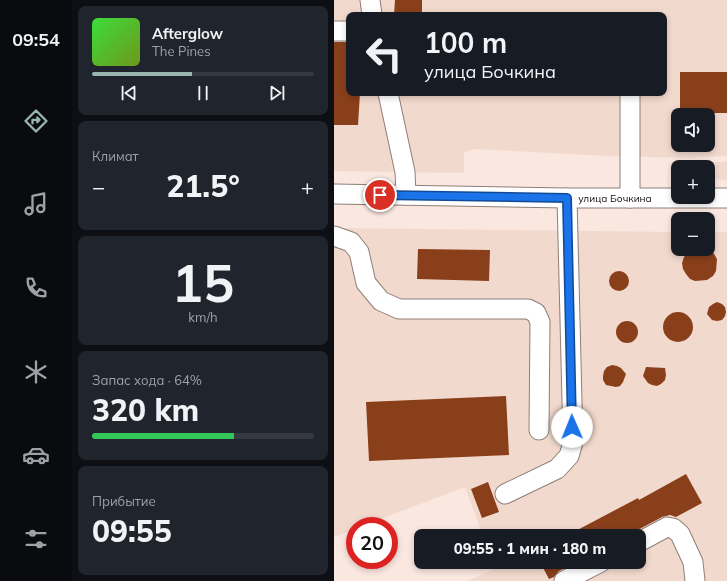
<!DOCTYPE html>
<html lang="ru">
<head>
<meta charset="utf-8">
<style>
	:root { --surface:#171b24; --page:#20242c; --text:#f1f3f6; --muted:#9ea1a6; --line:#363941; --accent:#98b5ae }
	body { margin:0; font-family:Mulish,sans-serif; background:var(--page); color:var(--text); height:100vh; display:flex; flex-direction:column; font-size:15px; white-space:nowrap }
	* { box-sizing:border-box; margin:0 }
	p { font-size:13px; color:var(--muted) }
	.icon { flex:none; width:22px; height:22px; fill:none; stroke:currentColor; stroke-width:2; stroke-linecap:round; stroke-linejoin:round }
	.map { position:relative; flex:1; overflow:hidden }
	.details { display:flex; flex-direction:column; gap:6px; padding:6px; background:#0d0f14; width:262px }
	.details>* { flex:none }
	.top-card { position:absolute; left:12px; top:12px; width:321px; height:84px; border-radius:8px; box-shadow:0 2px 6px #0003; background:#171b24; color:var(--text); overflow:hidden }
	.tools { position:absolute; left:337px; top:108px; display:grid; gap:8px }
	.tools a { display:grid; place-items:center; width:44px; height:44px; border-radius:8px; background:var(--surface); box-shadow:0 2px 6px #0003; font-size:20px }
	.speed { position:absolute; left:12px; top:517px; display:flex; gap:8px; font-size:20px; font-weight:700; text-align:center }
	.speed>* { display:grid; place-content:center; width:52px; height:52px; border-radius:50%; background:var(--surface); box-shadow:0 2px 6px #0003; line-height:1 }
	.speed .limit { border:6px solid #d22; background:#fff; color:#111 }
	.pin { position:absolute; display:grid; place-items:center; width:34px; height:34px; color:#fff; margin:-17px; border:2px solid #fff; border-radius:50%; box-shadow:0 1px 4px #0007 }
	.me { position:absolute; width:44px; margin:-22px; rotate:359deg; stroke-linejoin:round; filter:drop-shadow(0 0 3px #0008) }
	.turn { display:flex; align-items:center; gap:14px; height:84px; padding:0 12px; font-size:18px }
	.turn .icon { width:52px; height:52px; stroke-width:2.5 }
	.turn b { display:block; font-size:28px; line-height:34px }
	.big { font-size:30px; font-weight:800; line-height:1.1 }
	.details .widget { flex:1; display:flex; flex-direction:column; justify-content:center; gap:6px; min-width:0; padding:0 14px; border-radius:8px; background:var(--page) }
	.details .dial { align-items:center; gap:0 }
	.dial b { font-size:52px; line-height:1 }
	.song { display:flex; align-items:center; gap:12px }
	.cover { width:48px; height:48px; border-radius:6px; background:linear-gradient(135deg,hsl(120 70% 55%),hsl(80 70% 35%)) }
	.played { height:4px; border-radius:2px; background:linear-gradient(90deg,var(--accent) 45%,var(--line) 45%) }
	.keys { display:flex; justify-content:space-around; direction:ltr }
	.heat { display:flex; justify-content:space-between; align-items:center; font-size:22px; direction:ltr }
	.charge { height:6px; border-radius:3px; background:linear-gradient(90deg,#34c759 64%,var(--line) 0) }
	.trip { position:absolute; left:80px; top:529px; width:232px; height:40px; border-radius:8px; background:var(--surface); box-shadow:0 2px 6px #0003; font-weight:800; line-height:40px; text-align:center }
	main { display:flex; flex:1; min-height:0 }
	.tab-bar { display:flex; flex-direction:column; width:72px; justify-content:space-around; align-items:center; background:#090b0e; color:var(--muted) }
	.tab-bar .icon { width:28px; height:28px }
	.tab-bar .on { color:var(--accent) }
	.tab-bar b { font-size:18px; color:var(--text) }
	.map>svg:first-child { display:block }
</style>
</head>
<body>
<main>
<nav class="tab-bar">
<b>09:54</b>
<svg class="icon on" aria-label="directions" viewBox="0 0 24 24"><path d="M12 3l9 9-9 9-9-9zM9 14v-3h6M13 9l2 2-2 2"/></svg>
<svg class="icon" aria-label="music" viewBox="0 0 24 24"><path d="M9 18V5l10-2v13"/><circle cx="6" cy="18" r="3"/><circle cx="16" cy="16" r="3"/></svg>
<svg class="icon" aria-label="phone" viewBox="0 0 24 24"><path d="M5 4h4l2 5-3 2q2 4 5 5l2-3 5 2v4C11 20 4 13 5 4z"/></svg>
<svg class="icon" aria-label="climate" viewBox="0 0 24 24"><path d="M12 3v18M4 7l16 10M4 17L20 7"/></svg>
<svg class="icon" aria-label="car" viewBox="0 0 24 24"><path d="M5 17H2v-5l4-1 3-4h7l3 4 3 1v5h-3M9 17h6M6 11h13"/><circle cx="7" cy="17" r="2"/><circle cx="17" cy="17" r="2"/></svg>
<svg class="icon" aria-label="filters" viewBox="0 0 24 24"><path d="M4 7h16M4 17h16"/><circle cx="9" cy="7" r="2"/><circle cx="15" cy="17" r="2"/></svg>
</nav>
<section class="details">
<div class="widget">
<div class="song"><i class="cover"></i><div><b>Afterglow</b><p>The Pines</p></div></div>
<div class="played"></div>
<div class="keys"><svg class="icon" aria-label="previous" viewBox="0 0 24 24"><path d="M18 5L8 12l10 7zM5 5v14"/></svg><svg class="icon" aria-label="pause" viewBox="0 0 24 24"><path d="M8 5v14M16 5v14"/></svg><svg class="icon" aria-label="next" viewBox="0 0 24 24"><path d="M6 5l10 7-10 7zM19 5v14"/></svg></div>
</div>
<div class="widget"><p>Климат</p>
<div class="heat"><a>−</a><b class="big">21.5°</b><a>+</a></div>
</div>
<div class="widget dial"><b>15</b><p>km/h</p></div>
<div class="widget"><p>Запас хода · 64%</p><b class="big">320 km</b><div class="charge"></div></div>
<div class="widget"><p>Прибытие</p><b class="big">09:55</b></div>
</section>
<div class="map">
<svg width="393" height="581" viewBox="0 0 393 581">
	<rect width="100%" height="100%" fill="#fae7df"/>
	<path fill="#f2d9cd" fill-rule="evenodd" d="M0,0H393V156L355,158L273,156L141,149L130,152V173L0,171ZM15,15H330V93H15ZM344,115H374V145H344Z
		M382,162H393V180L381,179Z
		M0,228L344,232V249H374V232H393V581H134L160,569L158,562H305V536H149L131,487L28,526H21V529L0,537Z"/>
	<path fill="#8a3f1b" d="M61,0H88V15H60Z
		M0,42H15V93H26L24,125H0Z
		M346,72H393V113H346Z
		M84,249L156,250L155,281L83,279Z
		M357,249H376L380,254L383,259L382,271L379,276L373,280L361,281L356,279L352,274L349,269L348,263L350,257Z
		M275 281a10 10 0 1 1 20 0a10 10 0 1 1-20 0Z
		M383,302L388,304L391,307L392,312L391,316L388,320L383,321L378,320L373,314L375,307L379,304Z
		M329 327a15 15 0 1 1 30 0a15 15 0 1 1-30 0Z
		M282 332a11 11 0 1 1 22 0a11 11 0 1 1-22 0Z
		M278,365L283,366L287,368L292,374L289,382L286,386L282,387L272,385L269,380V376L270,371L273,367Z
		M312,367L331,368L332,375L331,380L327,384L323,386L318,385L314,383L309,376Z
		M172,396L175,455L35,461L32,402Z
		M352,474L368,503L342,517L336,515L328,517L300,532L296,536H232L304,498L305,500Z
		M154,482L165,512L148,518L137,489Z
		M206,562H243L225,571L220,577L215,579Z"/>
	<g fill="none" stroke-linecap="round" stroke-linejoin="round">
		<g stroke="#8f7e77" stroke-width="21">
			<g id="minor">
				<path d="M36,0L38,15"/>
				<path d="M0,31H15"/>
				<path d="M54,93L71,172L72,195"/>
				<path id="s1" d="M0,194L233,198H393"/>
				<path d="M296,198V93"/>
				<path d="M0,236L17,242L25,252L32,283L47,301L65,309H194L202,313L206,322L205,430"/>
				<path d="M171,494L223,469L235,456L239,442L233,198"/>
				<path d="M305,542L333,527L339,528L346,534L359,562L361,581"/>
				<path d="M230,581L267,562"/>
			</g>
		</g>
		<use href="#minor" stroke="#fff" stroke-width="19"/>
	</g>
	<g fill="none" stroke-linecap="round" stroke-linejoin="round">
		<g stroke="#114b97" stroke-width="10">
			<path id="route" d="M46,195L233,198L238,427"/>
		</g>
		<use href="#route" stroke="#1a73e8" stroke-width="7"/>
	</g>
	<g text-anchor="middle" stroke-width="4" stroke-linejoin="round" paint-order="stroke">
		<g font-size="10" fill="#160f0d" stroke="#fff">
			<text dy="4" stroke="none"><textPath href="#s1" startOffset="281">улица Бочкина</textPath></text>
		</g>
	</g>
</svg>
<div class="tools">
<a><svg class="icon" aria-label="sound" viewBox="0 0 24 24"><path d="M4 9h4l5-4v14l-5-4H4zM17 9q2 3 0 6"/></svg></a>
<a>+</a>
<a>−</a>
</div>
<div class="speed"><div class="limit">20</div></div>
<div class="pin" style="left:46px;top:195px;background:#d93025"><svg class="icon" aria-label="arrive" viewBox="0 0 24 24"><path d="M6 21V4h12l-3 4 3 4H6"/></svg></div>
<svg class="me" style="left:238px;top:427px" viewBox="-20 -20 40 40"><circle r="19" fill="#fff"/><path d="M0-13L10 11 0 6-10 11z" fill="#1a73e8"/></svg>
<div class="trip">09:55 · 1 мин · 180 m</div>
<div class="top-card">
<div class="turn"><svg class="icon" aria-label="left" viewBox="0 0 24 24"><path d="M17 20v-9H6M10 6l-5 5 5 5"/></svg><div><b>100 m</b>улица Бочкина</div></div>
</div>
</div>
</main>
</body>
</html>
